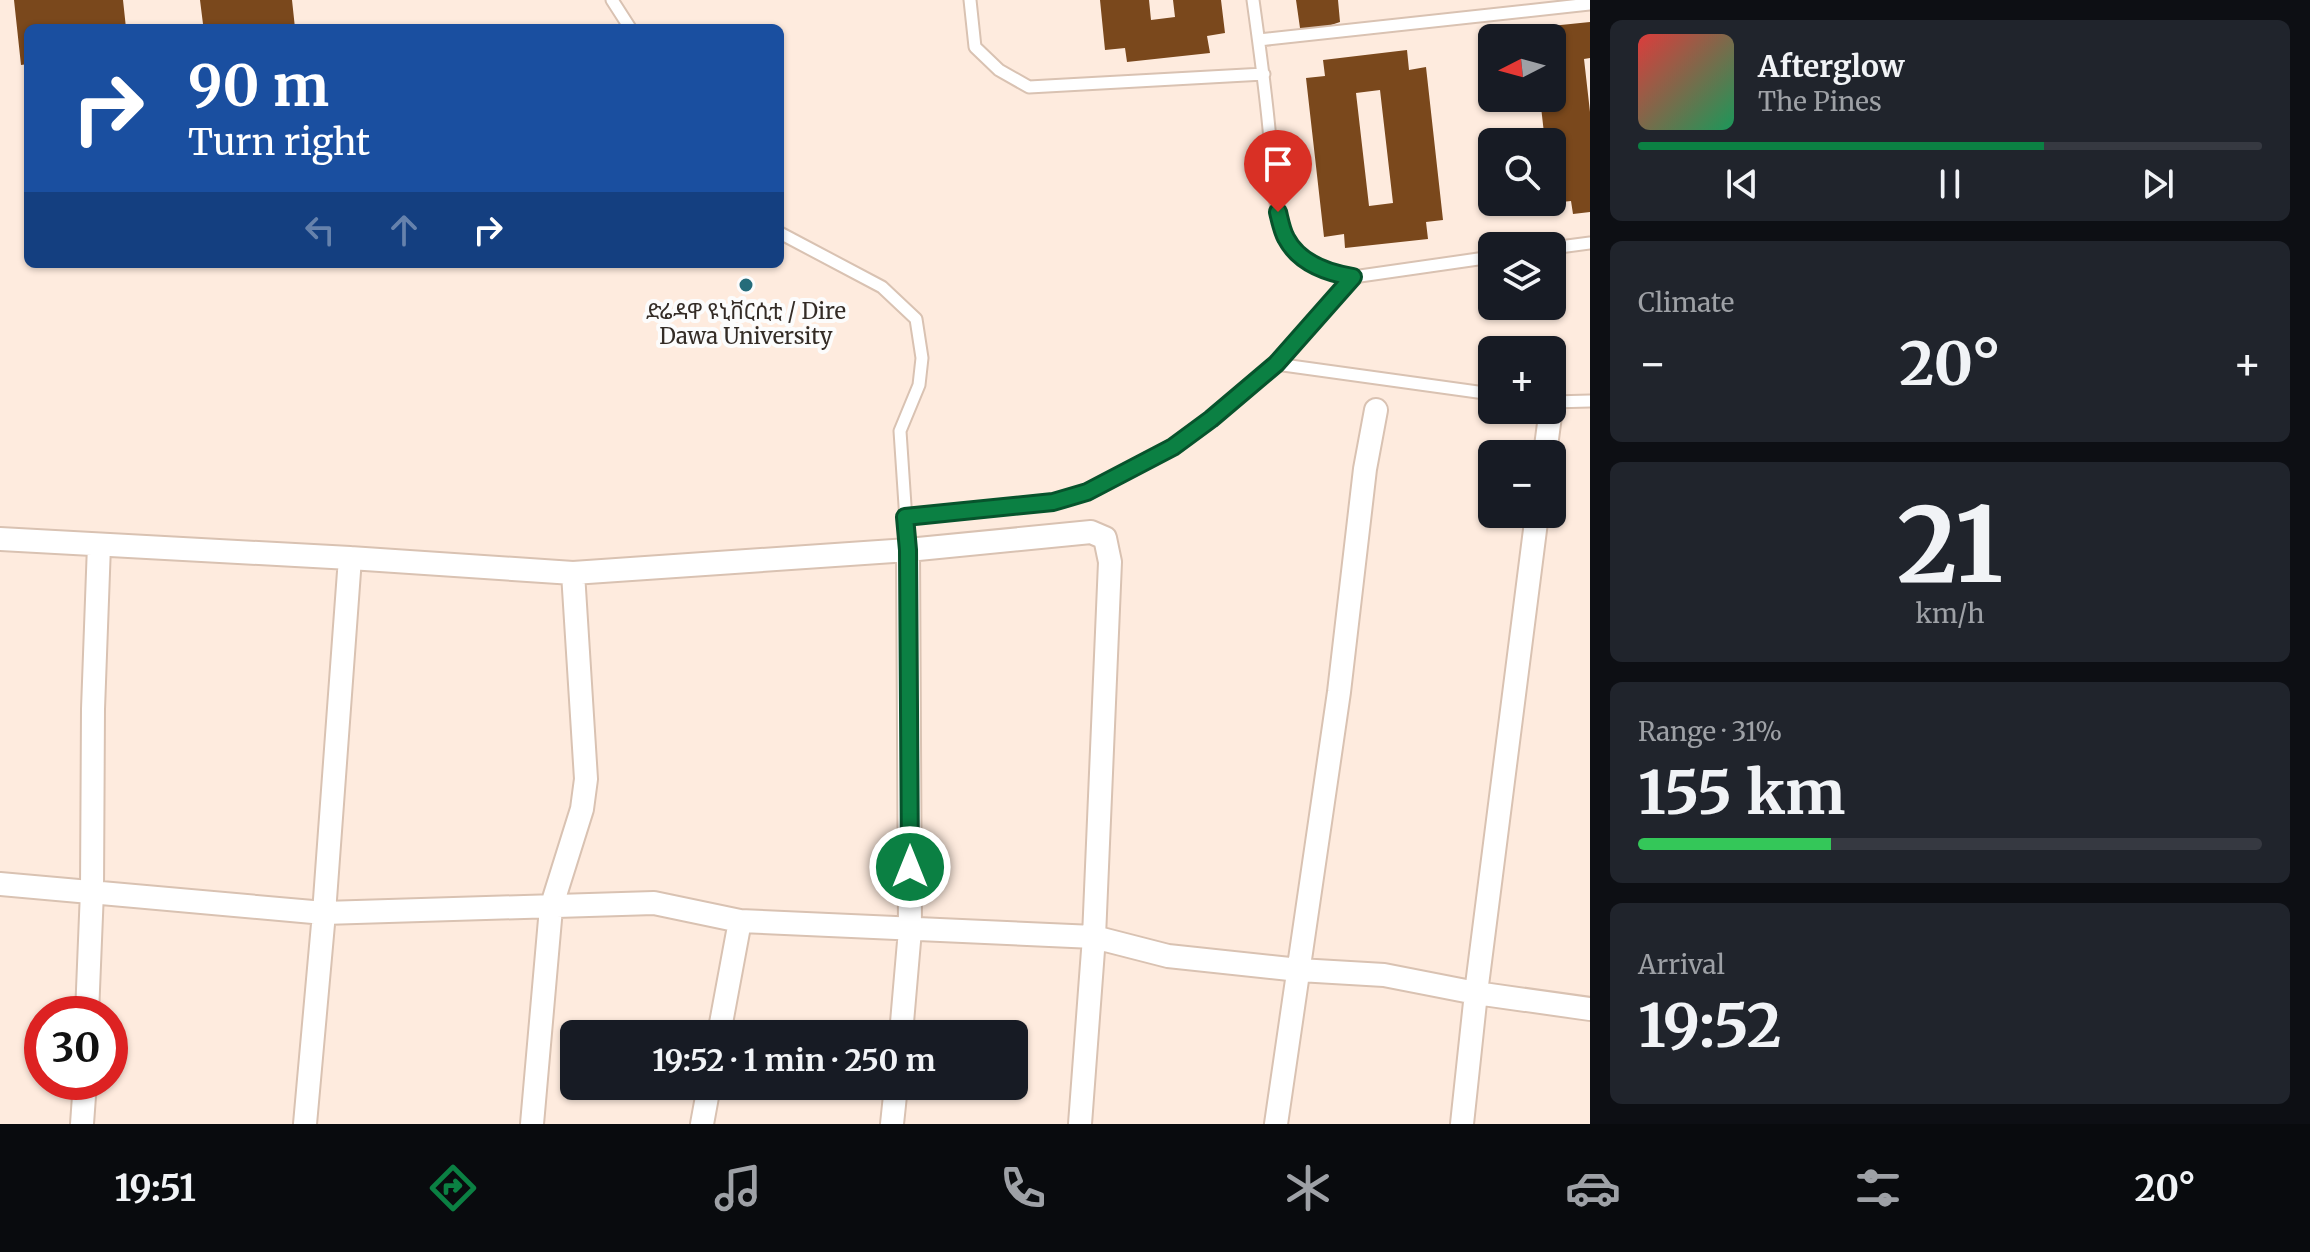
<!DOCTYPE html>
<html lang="en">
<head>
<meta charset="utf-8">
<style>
	:root { --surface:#171b24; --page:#20242c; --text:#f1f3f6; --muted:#9ea1a6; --line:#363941; --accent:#0b8043 }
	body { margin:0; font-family:Merriweather,"Noto Sans Ethiopic",serif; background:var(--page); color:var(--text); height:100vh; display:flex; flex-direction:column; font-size:30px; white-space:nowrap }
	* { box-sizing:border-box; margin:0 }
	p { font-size:26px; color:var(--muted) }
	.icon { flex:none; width:44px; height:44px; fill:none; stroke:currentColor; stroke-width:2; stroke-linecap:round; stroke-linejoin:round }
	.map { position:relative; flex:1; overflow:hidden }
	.details { display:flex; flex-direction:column; gap:20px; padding:20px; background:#0d0f14; width:720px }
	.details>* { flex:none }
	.top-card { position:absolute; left:24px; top:24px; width:760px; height:244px; border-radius:12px; box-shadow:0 2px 6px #0004; background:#1a4fa0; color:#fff; overflow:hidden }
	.needle { width:52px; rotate:264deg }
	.controls { position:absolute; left:1478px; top:24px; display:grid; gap:16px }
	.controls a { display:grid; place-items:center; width:88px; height:88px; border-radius:12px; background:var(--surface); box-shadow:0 2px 6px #0004; font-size:40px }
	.speed { position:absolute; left:24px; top:996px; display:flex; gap:16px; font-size:40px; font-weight:700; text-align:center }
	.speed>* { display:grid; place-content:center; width:104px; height:104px; border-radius:50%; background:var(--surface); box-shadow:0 2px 6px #0004; line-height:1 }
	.speed .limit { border:12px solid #d22; background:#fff; color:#111 }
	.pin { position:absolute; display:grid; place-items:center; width:68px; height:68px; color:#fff; margin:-82px -34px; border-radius:50% 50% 50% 0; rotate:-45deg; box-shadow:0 0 8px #0007 }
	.pin .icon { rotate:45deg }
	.me { position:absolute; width:88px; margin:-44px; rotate:0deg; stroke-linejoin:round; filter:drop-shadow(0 0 6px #0008) }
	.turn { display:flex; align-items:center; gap:28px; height:168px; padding:0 32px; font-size:36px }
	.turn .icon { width:104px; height:104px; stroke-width:2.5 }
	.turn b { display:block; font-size:56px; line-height:68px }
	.lanes { display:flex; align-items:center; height:76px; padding:0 32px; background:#0003; justify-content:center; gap:40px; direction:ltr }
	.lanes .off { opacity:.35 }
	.big { font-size:60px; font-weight:700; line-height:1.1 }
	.details .widget { flex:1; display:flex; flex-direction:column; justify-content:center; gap:12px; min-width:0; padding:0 28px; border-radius:12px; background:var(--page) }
	.details .dial { align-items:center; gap:0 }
	.dial b { font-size:104px; line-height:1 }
	.song { display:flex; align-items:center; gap:24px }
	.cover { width:96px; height:96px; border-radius:12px; background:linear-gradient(135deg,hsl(0 70% 55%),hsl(150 70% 35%)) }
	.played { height:8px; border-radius:4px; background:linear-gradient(90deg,var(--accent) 65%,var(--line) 65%) }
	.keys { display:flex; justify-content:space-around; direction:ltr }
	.heat { display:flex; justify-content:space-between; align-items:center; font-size:44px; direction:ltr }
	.charge { height:12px; border-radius:6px; background:linear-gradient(90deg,#34c759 31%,var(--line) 0) }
	.trip { position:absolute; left:560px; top:1020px; width:468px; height:80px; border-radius:12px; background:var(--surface); box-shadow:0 2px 6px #0004; font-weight:700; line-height:80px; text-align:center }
	.tab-bar { display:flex; height:128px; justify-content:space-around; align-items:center; background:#090b0e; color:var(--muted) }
	.tab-bar .icon { width:56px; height:56px }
	.tab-bar .current { color:var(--accent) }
	.tab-bar b { font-size:36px; color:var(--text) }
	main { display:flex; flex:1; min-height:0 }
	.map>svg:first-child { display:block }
</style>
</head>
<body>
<main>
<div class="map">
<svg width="1590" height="1124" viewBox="0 0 1590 1124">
	<rect width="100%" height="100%" fill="#feebde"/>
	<path fill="#7a481c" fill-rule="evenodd" d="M14,0H123L126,28H28V64L21,65Z
		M200,0H292L295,28H186V26L203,24Z
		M1100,0H1149L1151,20L1175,17L1173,0H1221L1225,33L1207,36L1210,53L1127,62L1125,48L1105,50Z
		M1296,0H1338L1340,22L1301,35Z
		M1590,22V58L1584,59L1590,112V212L1573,214L1571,201L1552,203V142H1545L1540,98H1552L1551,26Z
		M1407,50L1409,70L1426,67L1443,220L1426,222L1428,239L1345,248L1344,234L1324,237L1306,78L1325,76L1323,60ZM1380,90L1393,203L1369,206L1356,93Z"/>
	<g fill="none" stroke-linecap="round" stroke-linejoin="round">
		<g stroke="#d9c2b2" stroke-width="15">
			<path id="service" d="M612,0L630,28
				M970,0L975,47L999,70L1029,87L1264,74
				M1253,0C1259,43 1265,86 1269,129C1272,157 1273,215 1286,239C1299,263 1328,273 1353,277L1492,257
				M1259,40L1590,4
				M780,233L882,287L916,319L922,358L919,385L900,431L908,550
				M1552,248L1590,243
				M1276,364L1353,277
				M1552,402L1590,401
				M905,517L1053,502L1087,492L1173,447L1211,419L1276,364L1492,394"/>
		</g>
		<g stroke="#d9c2b2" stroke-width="26">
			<path id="minor" d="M1545,454L1550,416
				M0,539L350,558L573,573L908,550L1091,532L1105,538L1110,562L1094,937L1080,1124
				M0,884L324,913L654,903L740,921L1094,937L1168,956L1299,970L1384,975L1476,993L1590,1009
				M87,1014L92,891L93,709L99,545
				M719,1034L740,921
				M901,1034L910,930L908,550
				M82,1124L85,1082
				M305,1124L324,913L350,558
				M532,1124L551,908L582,809L586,779L573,573
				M702,1124L709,1086
				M892,1124L896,1086
				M1276,1124L1339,692L1365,469L1376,410
				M1462,1124L1476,993L1537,514"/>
		</g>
		<use href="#service" stroke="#fff" stroke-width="11"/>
		<use href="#minor" stroke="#fff" stroke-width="22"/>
	</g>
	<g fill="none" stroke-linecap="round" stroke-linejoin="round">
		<g stroke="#07532c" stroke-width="20">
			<path id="route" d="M910,867L908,550L905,517L1053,502L1087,492L1173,447L1211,419L1276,364L1353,277C1328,273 1299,263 1286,238C1282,231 1280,220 1278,212"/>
		</g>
		<use href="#route" stroke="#0b8043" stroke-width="14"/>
	</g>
	<circle fill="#256c7a" stroke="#fcfcfc" stroke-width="3" cx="746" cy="285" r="8"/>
	<g text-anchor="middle" stroke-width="8" stroke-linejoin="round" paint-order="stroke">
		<g font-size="22" fill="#342c26" stroke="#fcfcfc">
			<text x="746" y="319">ድሬዳዋ ዩኒቨርሲቲ / Dire<tspan x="746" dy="25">Dawa University</tspan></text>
		</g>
	</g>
</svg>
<div class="controls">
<a><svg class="needle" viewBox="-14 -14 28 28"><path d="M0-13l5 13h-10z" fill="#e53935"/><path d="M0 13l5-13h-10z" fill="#9ea1a6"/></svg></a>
<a><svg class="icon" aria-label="search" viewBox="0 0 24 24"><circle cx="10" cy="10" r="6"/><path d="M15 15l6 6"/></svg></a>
<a><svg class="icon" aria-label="layers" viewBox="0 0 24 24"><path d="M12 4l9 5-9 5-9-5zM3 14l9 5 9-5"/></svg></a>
<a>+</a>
<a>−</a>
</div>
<div class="speed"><div class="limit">30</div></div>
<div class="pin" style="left:1278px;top:212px;background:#d93025"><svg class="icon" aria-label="arrive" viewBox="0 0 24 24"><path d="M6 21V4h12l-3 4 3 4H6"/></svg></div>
<svg class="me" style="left:910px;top:867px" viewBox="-20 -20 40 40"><circle r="17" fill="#0b8043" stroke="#fff" stroke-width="3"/><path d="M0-11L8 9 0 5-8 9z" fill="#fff"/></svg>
<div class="trip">19:52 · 1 min · 250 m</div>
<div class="top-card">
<div class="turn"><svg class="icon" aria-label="right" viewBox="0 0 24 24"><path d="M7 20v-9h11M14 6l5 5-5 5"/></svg><div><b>90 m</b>Turn right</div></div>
<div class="lanes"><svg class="icon off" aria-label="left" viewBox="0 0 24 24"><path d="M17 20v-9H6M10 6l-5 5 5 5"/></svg><svg class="icon off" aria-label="ahead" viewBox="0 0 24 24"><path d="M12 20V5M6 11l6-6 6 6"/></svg><svg class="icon" aria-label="right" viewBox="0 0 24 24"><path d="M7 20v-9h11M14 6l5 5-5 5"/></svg></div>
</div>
</div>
<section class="details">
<div class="widget">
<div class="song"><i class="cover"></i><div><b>Afterglow</b><p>The Pines</p></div></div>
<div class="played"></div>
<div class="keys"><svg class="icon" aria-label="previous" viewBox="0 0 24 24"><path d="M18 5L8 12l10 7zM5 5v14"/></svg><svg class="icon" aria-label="pause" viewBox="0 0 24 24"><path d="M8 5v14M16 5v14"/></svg><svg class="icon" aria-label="next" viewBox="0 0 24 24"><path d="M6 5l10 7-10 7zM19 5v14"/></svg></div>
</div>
<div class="widget"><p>Climate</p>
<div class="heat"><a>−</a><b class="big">20°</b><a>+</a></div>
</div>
<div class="widget dial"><b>21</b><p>km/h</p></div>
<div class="widget"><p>Range · 31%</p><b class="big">155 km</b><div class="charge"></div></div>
<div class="widget"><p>Arrival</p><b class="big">19:52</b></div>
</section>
</main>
<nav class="tab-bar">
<b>19:51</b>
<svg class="icon current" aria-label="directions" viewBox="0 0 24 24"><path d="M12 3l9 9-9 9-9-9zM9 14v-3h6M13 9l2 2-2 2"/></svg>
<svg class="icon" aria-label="music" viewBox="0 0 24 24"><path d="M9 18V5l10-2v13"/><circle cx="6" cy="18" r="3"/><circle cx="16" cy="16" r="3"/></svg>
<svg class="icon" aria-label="phone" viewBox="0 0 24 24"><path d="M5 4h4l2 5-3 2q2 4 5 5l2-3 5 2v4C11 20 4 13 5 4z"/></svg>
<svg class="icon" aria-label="climate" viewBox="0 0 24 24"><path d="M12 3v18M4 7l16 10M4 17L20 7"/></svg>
<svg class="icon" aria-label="car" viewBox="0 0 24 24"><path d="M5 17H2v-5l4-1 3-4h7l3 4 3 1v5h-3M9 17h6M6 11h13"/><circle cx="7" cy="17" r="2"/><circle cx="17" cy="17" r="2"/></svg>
<svg class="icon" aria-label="filters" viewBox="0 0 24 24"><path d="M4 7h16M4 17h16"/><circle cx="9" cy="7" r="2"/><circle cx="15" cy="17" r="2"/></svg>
<b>20°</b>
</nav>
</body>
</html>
